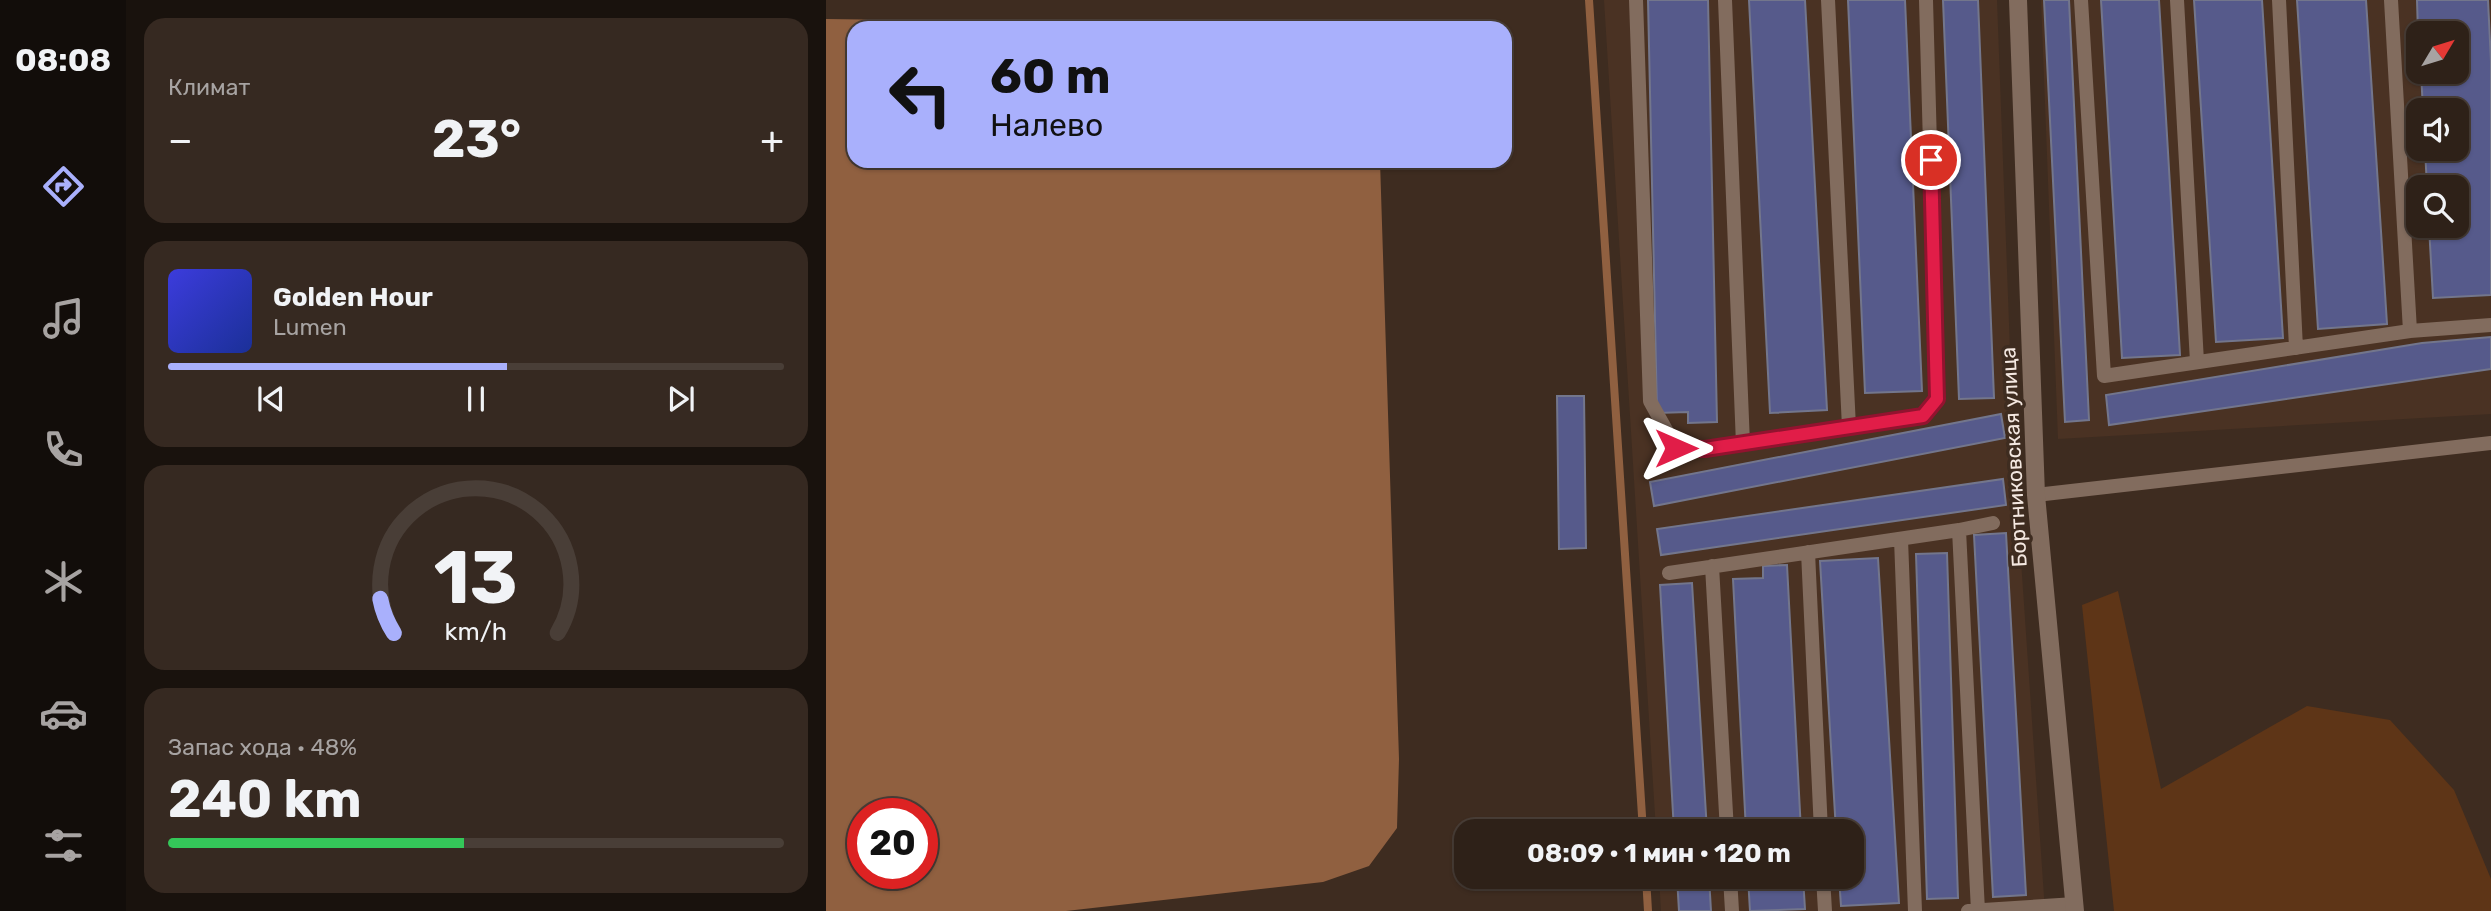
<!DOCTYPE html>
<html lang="ru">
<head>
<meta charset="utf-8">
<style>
	:root { --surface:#2e2118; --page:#362921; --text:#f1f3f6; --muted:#a7a3a2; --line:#493e37; --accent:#a9b0fc }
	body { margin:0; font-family:Rubik,sans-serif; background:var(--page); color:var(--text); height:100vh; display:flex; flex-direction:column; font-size:26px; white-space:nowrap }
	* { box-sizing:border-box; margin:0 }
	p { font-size:23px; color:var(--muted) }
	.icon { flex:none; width:38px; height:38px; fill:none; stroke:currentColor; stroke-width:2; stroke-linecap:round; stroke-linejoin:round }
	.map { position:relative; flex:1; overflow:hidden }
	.side { display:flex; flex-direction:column; gap:18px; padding:18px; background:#19120d; width:700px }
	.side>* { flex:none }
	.banner { position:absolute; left:21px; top:21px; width:665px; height:147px; border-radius:21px; box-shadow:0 2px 5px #0004,0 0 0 2px var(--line); background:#a9b0fc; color:#111; overflow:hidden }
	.needle { width:46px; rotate:52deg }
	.controls { position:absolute; left:1580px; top:21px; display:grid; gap:14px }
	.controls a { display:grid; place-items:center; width:63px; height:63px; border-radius:14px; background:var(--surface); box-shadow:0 2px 5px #0004,0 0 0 2px var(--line); font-size:35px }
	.speed { position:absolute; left:21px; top:798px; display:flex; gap:14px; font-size:35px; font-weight:700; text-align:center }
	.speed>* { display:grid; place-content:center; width:91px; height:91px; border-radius:50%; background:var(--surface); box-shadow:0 2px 5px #0004,0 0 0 2px var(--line); line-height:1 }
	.speed .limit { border:10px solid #d22; background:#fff; color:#111 }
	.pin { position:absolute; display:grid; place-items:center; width:60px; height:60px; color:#fff; margin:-30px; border:4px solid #fff; border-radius:50%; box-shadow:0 2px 7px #0007 }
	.me { position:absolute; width:77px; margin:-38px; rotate:90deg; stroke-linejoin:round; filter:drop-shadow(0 0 5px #0008) }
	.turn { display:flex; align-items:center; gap:24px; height:147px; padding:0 28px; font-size:32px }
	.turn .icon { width:91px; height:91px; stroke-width:2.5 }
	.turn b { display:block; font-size:49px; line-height:60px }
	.big { font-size:52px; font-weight:700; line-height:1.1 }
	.side .widget { flex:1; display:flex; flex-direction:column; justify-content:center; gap:10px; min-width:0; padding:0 24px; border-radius:21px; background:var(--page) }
	.side .dial { align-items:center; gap:0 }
	.dial svg { height:182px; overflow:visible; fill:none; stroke:var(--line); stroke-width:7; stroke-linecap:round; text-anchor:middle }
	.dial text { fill:var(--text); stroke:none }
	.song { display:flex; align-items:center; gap:21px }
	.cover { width:84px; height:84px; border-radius:10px; background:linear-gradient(135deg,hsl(240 70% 55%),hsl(230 70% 35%)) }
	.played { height:7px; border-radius:4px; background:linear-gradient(90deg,var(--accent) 55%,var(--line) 55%) }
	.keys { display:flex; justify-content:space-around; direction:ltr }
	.heat { display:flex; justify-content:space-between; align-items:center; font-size:38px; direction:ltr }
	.charge { height:10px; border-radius:5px; background:linear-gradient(90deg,#34c759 48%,var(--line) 0) }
	.trip { position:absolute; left:628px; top:819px; width:410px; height:70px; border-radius:21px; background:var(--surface); box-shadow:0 2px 5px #0004,0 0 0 2px var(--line); font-weight:700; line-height:70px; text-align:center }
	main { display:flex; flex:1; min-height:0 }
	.dock { display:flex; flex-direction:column; width:126px; justify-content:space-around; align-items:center; background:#120d0a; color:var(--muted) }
	.dock .icon { width:49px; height:49px }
	.dock .current { color:var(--accent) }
	.dock b { font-size:32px; color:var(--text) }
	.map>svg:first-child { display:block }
</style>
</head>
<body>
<main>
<nav class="dock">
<b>08:08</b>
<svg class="icon current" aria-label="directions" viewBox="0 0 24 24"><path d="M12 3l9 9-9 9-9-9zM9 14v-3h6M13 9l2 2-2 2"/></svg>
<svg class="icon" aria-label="music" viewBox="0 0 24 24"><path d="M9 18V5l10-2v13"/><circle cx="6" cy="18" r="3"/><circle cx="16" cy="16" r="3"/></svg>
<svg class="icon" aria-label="phone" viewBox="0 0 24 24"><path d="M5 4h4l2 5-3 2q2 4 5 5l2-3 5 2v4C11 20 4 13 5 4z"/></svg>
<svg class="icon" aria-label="climate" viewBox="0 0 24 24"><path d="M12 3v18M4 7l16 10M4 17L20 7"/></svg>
<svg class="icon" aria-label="car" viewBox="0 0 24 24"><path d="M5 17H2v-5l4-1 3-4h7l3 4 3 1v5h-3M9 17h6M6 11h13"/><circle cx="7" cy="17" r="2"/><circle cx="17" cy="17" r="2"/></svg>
<svg class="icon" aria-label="filters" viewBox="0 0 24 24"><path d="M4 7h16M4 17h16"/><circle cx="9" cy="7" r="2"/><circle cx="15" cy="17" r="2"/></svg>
</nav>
<section class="side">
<div class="widget"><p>Климат</p>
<div class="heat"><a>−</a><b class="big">23°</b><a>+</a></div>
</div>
<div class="widget">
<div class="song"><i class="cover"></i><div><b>Golden Hour</b><p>Lumen</p></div></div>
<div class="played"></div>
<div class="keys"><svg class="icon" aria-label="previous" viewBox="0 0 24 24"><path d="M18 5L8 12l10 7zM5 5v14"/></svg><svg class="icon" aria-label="pause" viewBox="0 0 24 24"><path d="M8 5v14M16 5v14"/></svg><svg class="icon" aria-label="next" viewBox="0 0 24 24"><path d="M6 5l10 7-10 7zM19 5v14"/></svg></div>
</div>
<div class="widget dial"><svg viewBox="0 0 100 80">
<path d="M14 69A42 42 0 1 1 86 69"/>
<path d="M14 69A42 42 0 0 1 8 54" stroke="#a9b0fc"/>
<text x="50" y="56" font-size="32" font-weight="700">13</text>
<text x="50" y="72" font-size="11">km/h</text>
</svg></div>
<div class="widget"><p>Запас хода · 48%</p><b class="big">240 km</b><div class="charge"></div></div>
</section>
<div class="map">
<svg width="1665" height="911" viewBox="0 0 1665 911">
	<rect width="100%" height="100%" fill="#3e2c20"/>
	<path fill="#4a3223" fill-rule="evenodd" d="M778,0H1171L1188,458L1219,911H835L833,877H1026V831H830Z
		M1215,0H1665V414L1232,439ZM1592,33H1631V72H1592ZM1592,110H1631V149H1592ZM1592,187H1631V226H1592Z"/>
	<path fill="#5e3517" d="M1292,591L1335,789L1481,706L1564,720L1628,790L1665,879V911H1288L1256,605Z"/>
	<path fill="#906040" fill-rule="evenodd" d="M0,19L483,25L491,28H28V161H554L573,759L571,828L543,866L497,882L240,911H0ZM37,814H96V873H37Z"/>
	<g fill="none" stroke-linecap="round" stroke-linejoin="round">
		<path stroke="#906040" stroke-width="8" d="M763,0L817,831
			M820,877L822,911"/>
	</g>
	<path fill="#565a8b" stroke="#73768c" stroke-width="2" d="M822,0H882L891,422L862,423V412L831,413Z
		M923,0H979L1001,410L944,413Z
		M1022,0H1079L1096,391L1039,393Z
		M1117,0H1152L1168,398L1133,399Z
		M1218,0H1243L1263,420L1239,422Z
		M1275,0H1333L1354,355L1296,358Z
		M1368,0H1436L1457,338L1390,342Z
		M1471,0H1540L1561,324L1492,329Z
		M1591,0H1662L1665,62V295L1607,298L1603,226H1631V187H1601L1599,149H1631V110H1597L1595,72H1631V33L1592,34Z
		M1665,337V369L1283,425L1280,395L1596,343Z
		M731,396H758L760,548L733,549Z
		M1175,414L1179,438L828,506L824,482Z
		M1177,479L1180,505L835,555L831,529Z
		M1180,533L1200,895L1167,897L1148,535Z
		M1121,553L1132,898L1101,899L1090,554Z
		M1052,558L1073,903L1015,906L1013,877H1026V831H1010L994,561Z
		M961,565L975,831H920L907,579L937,578V566Z
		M866,583L881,831H848L834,585Z
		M851,877H883L885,911H853Z
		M922,877H977L979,909L924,911Z"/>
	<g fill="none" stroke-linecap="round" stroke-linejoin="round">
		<path stroke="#826c5e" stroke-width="14" d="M810,0L824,401L850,448L879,449L1097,416L1111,399L1100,0
			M899,0L917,444
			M1002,0L1023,427
			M1255,0L1278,376L1584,331L1665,325
			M1351,0L1371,362
			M1453,0L1470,348
			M1565,0L1584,331
			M1210,495L1665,443
			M1133,530L1152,911
			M1075,539L1089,911
			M982,552L995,831
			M886,566L901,831
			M843,573L1133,530L1167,523
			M904,877L906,911
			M997,877L999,911
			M1142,911L1249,904"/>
		<path stroke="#826c5e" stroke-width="18" d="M1192,0L1210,495L1249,911"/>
	</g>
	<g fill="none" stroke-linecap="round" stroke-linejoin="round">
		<g stroke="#92132f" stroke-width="18">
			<path id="route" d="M850,448L879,449L1097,416L1111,399L1105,160"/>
		</g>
		<use href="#route" stroke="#e11d48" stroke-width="12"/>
	</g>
	<g text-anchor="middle" stroke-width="7" stroke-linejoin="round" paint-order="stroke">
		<g font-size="21" fill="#f4e8e1" stroke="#3e2c20">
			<text transform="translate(1188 457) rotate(-93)" y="7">Бортниковская улица</text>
		</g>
	</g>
</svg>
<div class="controls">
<a><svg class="needle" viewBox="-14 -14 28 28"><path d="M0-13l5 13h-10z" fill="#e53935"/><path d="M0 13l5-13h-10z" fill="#a7a3a2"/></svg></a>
<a><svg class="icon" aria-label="sound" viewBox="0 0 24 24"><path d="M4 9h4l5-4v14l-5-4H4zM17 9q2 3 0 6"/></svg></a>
<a><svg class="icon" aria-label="search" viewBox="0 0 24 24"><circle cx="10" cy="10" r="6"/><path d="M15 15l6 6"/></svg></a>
</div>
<div class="speed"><div class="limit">20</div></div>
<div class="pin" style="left:1105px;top:160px;background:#d93025"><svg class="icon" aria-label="arrive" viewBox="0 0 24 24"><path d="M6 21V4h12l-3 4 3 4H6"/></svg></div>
<svg class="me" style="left:850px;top:448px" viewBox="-20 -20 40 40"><path d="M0-17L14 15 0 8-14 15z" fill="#e11d48" stroke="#fff" stroke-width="4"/></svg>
<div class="trip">08:09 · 1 мин · 120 m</div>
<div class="banner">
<div class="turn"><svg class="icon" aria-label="left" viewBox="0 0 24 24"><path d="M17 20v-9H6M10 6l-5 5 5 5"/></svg><div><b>60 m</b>Налево</div></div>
</div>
</div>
</main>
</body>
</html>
